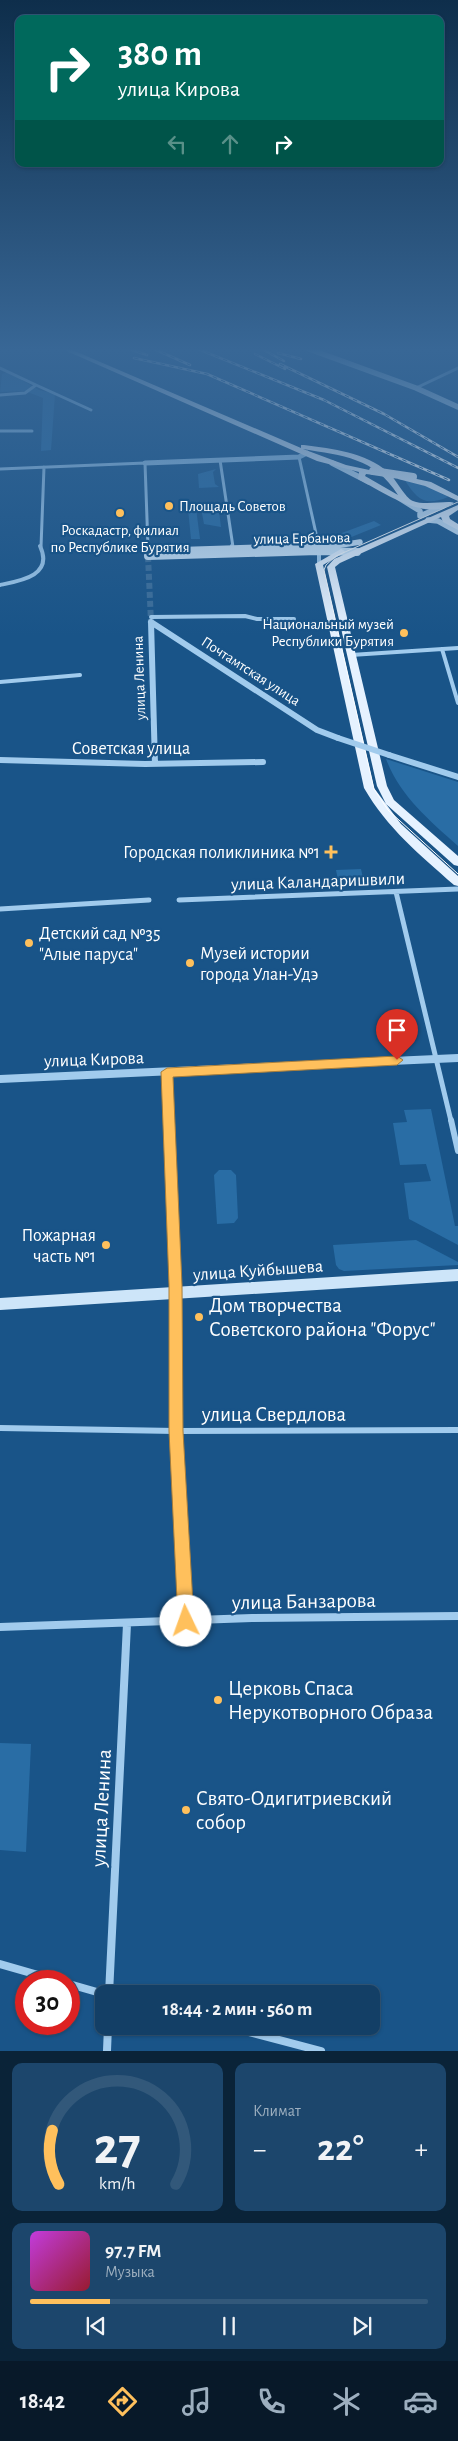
<!DOCTYPE html>
<html lang="ru">
<head>
<meta charset="utf-8">
<style>
	:root { --surface:#133f66; --page:#1c466c; --text:#f1f3f6; --muted:#9dafbf; --line:#32587a; --accent:#ffc05c }
	body { margin:0; font-family:"Alegreya Sans",sans-serif; background:var(--page); color:var(--text); height:100vh; display:flex; flex-direction:column; font-size:19px; white-space:nowrap }
	* { box-sizing:border-box; margin:0 }
	p { font-size:16px; color:var(--muted) }
	.icon { flex:none; width:28px; height:28px; fill:none; stroke:currentColor; stroke-width:2; stroke-linecap:round; stroke-linejoin:round }
	.map { position:relative; height:2051px; overflow:hidden }
	.side { display:flex; flex-direction:column; gap:12px; padding:12px; background:#0a2338; flex:1 }
	.side>* { flex:none }
	.hud { position:absolute; left:15px; top:15px; width:429px; height:152px; border-radius:10px; box-shadow:0 1px 4px #0004,0 0 0 1px var(--line); background:#00695c; color:#fff; overflow:hidden }
	.speed { position:absolute; left:15px; top:1970px; display:flex; gap:10px; font-size:25px; font-weight:700; text-align:center }
	.speed>* { display:grid; place-content:center; width:65px; height:65px; border-radius:50%; background:var(--surface); box-shadow:0 1px 4px #0004,0 0 0 1px var(--line); line-height:1 }
	.speed .limit { border:8px solid #d22; background:#fff; color:#111 }
	.pin { position:absolute; display:grid; place-items:center; width:42px; height:42px; color:#fff; margin:-51px -21px; border-radius:50% 50% 50% 0; rotate:-45deg; box-shadow:0 0 5px #0007 }
	.pin .icon { rotate:45deg }
	.me { position:absolute; width:55px; margin:-28px; rotate:357deg; stroke-linejoin:round; filter:drop-shadow(0 0 4px #0008) }
	.turn { display:flex; align-items:center; gap:18px; height:105px; padding:0 20px; font-size:22px }
	.turn .icon { width:65px; height:65px; stroke-width:2.5 }
	.turn b { display:block; font-size:35px; line-height:42px }
	.lanes { display:flex; align-items:center; height:48px; padding:0 20px; background:#0003; justify-content:center; gap:25px; direction:ltr }
	.lanes .off { opacity:.35 }
	.big { font-size:38px; font-weight:700; line-height:1.1 }
	.side .tile { flex:1; display:flex; flex-direction:column; justify-content:center; gap:8px; min-width:0; padding:0 18px; border-radius:10px; background:var(--page) }
	.side .dial { align-items:center; gap:0 }
	.dial svg { height:130px; overflow:visible; fill:none; stroke:var(--line); stroke-width:7; stroke-linecap:round; text-anchor:middle }
	.dial text { fill:var(--text); stroke:none }
	.song { display:flex; align-items:center; gap:15px }
	.cover { width:60px; height:60px; border-radius:8px; background:linear-gradient(135deg,hsl(290 70% 55%),hsl(350 70% 35%)) }
	.played { height:5px; border-radius:2px; background:linear-gradient(90deg,var(--accent) 20%,var(--line) 20%) }
	.keys { display:flex; justify-content:space-around; direction:ltr }
	.heat { display:flex; justify-content:space-between; align-items:center; font-size:28px; direction:ltr }
	.side .tiles { flex:1; display:grid; gap:12px; grid-template-columns:1fr 1fr }
	.tile:last-child { grid-column:span 2 }
	.trip { position:absolute; left:95px; top:1985px; width:285px; height:50px; border-radius:10px; background:var(--surface); box-shadow:0 1px 4px #0004,0 0 0 1px var(--line); font-weight:700; line-height:50px; text-align:center }
	.tab-bar { display:flex; height:80px; justify-content:space-around; align-items:center; background:#081929; color:var(--muted) }
	.tab-bar .icon { width:35px; height:35px }
	.tab-bar .current { color:var(--accent) }
	.tab-bar b { font-size:22px; color:var(--text) }
	.map>svg:first-child { display:block }
</style>
</head>
<body>
<div class="map">
<svg width="458" height="2051" viewBox="0 0 458 2051">
	<rect width="100%" height="100%" fill="#195488"/>
	<path fill="#296da5" d="M8,372L39,390L55,394L51,450L41,451L43,398L25,391L0,392L2,374Z
		M216,469L213,472L215,484L219,487L199,488L198,474Z
		M404,479L434,489L448,497C424,507 417,499 404,479Z
		M196,508L200,539H191L188,509Z
		M201,508H223V511H219L221,527L204,524Z
		M374,521L381,525L349,538L331,537Z
		M386,759L458,782V846C429,820 400,796 386,759Z
		M361,869L363,878L338,880L336,870Z
		M431,1109L455,1226H458V1245L409,1219L404,1183L431,1181L426,1164L400,1165L393,1123L407,1122L404,1110Z
		M219,1170H231L236,1175L238,1218L234,1223L217,1224L214,1175Z
		M416,1240L458,1262V1265L344,1271L339,1269L336,1265L333,1245Z
		M0,1743L31,1744L26,1852L0,1850Z"/>
	<g fill="none" stroke-linecap="round" stroke-linejoin="round">
		<path stroke="#3c6e9a" stroke-width="6" stroke-dasharray="6 3" stroke-linecap="butt" d="M148,556L151,622"/>
		<path stroke="#a1cbed" stroke-width="3" d="M0,368L36,385
			M416,388L458,368
			M0,395L25,393L36,385L91,410
			M0,431H32
			M299,457L319,547
			M220,460L233,547
			M0,469L145,463L148,547
			M41,547L44,467"/>
		<path stroke="#a1cbed" stroke-width="4" d="M148,546V552
			M232,546L233,550
			M319,546V564
			M0,585C20,581 54,576 40,546
			M151,617L245,616L257,619H294
			M442,649L458,703
			M351,655L458,648
			M0,682L80,675"/>
		<path stroke="#a1cbed" stroke-width="5" d="M396,892L451,1121
			M179,900L458,889
			M0,909L149,900
			M167,1072L169,1121"/>
		<path stroke="#a1cbed" stroke-width="6" d="M169,1120L176,1285V1431L181,1530
			M451,1120L458,1151
			M0,1428L176,1431L458,1430"/>
		<path stroke="#a1cbed" stroke-width="8" d="M181,1529L186,1621
			M0,1627L252,1618L458,1616
			M0,1964L59,1981
			M69,1984L104,1994
			M109,1994L127,1624
			M226,2026L321,2051
			M107,2051L108,2026"/>
		<path stroke="#a1cbed" stroke-width="5" d="M145,463L299,457L307,453"/>
		<path stroke="#a1cbed" stroke-width="6" d="M151,622L317,730L338,738
			M151,622L155,764
			M389,755L458,777
			M0,760L145,764L263,762"/>
		<path stroke="#a1cbed" stroke-width="8" d="M0,1079L458,1058"/>
		<path stroke="#cde5f9" stroke-width="5.5" d="M309,349L416,388L458,407
			M332,463L369,482
			M399,498L420,511V516L443,506
			M428,520L438,521L458,532
			M291,547L335,546L360,542"/>
		<path stroke="#cde5f9" stroke-width="8" d="M330,546L148,552V556L318,551L357,552"/>
		<path stroke="#cde5f9" stroke-width="12" d="M0,1304L458,1275"/>
		<path fill="#e6f2ff" fill-rule="evenodd" d="M62,349H70L301,448V445H304C333,449 365,452 388,472C396,479 405,498 413,501C425,506 449,500 454,503C426,523 383,492 358,479L359,472L317,461ZM303,449C343,456 374,457 398,495L365,476L366,474L374,475V471L346,465Z
			M398,475L431,482L458,496V501L425,486L398,479Z
			M458,505V510L449,516L450,519L458,524V530L443,522L441,517L340,563L335,567L387,786L394,800L458,856V866L454,865L386,804L377,786L327,567L334,559Z
			M341,549L345,551L344,553L323,565L374,788L401,824L458,876V886L454,885C420,855 387,828 364,788L315,564Z"/>
		<path stroke="#fff" stroke-width="1" d="M458,502L336,556L326,565L324,570L374,789L388,810L458,874"/>
		<g stroke="#fff" stroke-width="2.5">
			<path id="rail" d="M129,349L147,355
				M154,349L190,365
				M198,349L324,400L458,468
				M262,349L284,361
				M278,353L301,359
				M255,354L285,369
				M134,358L207,374L449,480
				M280,364L384,414L458,457"/>
		</g>
		<use href="#rail" stroke="#195488" stroke-width="1" stroke-dasharray="4.5" stroke-linecap="butt"/>
		<path stroke="#a1cbed" stroke-width="6" d="M338,738L389,755"/>
		<path stroke="#e6f2ff" stroke-width="8" d="M373,471L413,477"/>
	</g>
	<linearGradient id="sky" x2="0" y2="1"><stop stop-color="#0e2e4b"/><stop offset="0.55" stop-color="#386796"/><stop offset="1" stop-color="#386796" stop-opacity="0"/></linearGradient>
	<rect width="458" height="636" fill="url(#sky)"/>
	<path fill="#ffc05c" stroke="#a67d3c" d="M397,1056L403,1060L397,1065L173,1077L182,1285L183,1431L194,1621L191,1627L186,1629L180,1627L178,1621L169,1431V1285L161,1072L167,1068Z"/>
	<g fill="#ffc05c" stroke="#195488" stroke-width="2">
		<circle cx="169" cy="506" r="5"/>
		<circle cx="120" cy="513" r="5"/>
		<circle cx="404" cy="633" r="5"/>
		<path d="M328.5 844.5h5v5h5v5h-5v5h-5v-5h-5v-5h5z"/>
		<circle cx="29" cy="943" r="5"/>
		<circle cx="190" cy="963" r="5"/>
		<circle cx="106" cy="1245" r="5"/>
		<circle cx="199" cy="1317" r="5"/>
		<circle cx="218" cy="1700" r="5"/>
		<circle cx="186" cy="1810" r="5"/>
	</g>
	<g text-anchor="middle" stroke-width="4.5" stroke-linejoin="round" paint-order="stroke">
		<g font-size="15" fill="#fff" stroke="#195488" text-anchor="start">
			<text x="179" y="511">Площадь Советов</text>
			<text x="120" y="535" text-anchor="middle">Роскадастр, филиал<tspan x="120" dy="17">по Республике Бурятия</tspan></text>
			<text x="394" y="629" text-anchor="end">Национальный музей<tspan x="394" dy="17">Республики Бурятия</tspan></text>
		</g>
		<g font-size="15" fill="#fff" stroke="#195488">
			<text transform="translate(302 538) rotate(-1)" y="5">улица Ербанова</text>
			<text transform="translate(251 671) rotate(33)" y="5">Почтамтская улица</text>
			<text transform="translate(139 678) rotate(-92)" y="5">улица Ленина</text>
		</g>
		<g font-size="18" fill="#fff" stroke="#195488">
			<text x="131" y="754">Советская улица</text>
			<text transform="translate(318 881) rotate(-2)" y="6">улица Каландаришвили</text>
			<text transform="translate(94 1059) rotate(-2)" y="6">улица Кирова</text>
			<text transform="translate(258 1270) rotate(-4)" y="6">улица Куйбышева</text>
		</g>
		<g font-size="18" fill="#fff" stroke="#195488" text-anchor="end">
			<text x="320" y="858">Городская поликлиника №1</text>
			<text x="39" y="939" text-anchor="start">Детский сад №35<tspan x="39" dy="21">"Алые паруса"</tspan></text>
			<text x="200" y="959" text-anchor="start">Музей истории<tspan x="200" dy="21">города Улан-Удэ</tspan></text>
			<text x="96" y="1241">Пожарная<tspan x="96" dy="21">часть №1</tspan></text>
		</g>
		<g font-size="21" fill="#fff" stroke="#195488" text-anchor="start">
			<text x="209" y="1312">Дом творчества<tspan x="209" dy="24">Советского района "Форус"</tspan></text>
			<text x="228" y="1695">Церковь Спаса<tspan x="228" dy="24">Нерукотворного Образа</tspan></text>
			<text x="196" y="1805">Свято-Одигитриевский<tspan x="196" dy="24">собор</tspan></text>
		</g>
		<g font-size="21" fill="#fff" stroke="#195488">
			<text x="274" y="1421">улица Свердлова</text>
			<text transform="translate(304 1601) rotate(-1)" y="7">улица Банзарова</text>
			<text transform="translate(101 1808) rotate(-87)" y="7">улица Ленина</text>
		</g>
	</g>
</svg>
<div class="speed"><div class="limit">30</div></div>
<div class="pin" style="left:397px;top:1060px;background:#d93025"><svg class="icon" aria-label="arrive" viewBox="0 0 24 24"><path d="M6 21V4h12l-3 4 3 4H6"/></svg></div>
<svg class="me" style="left:186px;top:1621px" viewBox="-20 -20 40 40"><circle r="19" fill="#fff"/><path d="M0-13L10 11 0 6-10 11z" fill="#ffc05c"/></svg>
<div class="trip">18:44 · 2 мин · 560 m</div>
<div class="hud">
<div class="turn"><svg class="icon" aria-label="right" viewBox="0 0 24 24"><path d="M7 20v-9h11M14 6l5 5-5 5"/></svg><div><b>380 m</b>улица Кирова</div></div>
<div class="lanes"><svg class="icon off" aria-label="left" viewBox="0 0 24 24"><path d="M17 20v-9H6M10 6l-5 5 5 5"/></svg><svg class="icon off" aria-label="ahead" viewBox="0 0 24 24"><path d="M12 20V5M6 11l6-6 6 6"/></svg><svg class="icon" aria-label="right" viewBox="0 0 24 24"><path d="M7 20v-9h11M14 6l5 5-5 5"/></svg></div>
</div>
</div>
<section class="side">
<div class="tiles">
<div class="tile dial"><svg viewBox="0 0 100 80">
<path d="M14 69A42 42 0 1 1 86 69"/>
<path d="M14 69A42 42 0 0 1 10 36" stroke="#ffc05c"/>
<text x="50" y="56" font-size="32" font-weight="700">27</text>
<text x="50" y="72" font-size="11">km/h</text>
</svg></div>
<div class="tile"><p>Климат</p>
<div class="heat"><a>−</a><b class="big">22°</b><a>+</a></div>
</div>
<div class="tile">
<div class="song"><i class="cover"></i><div><b>97.7 FM</b><p>Музыка</p></div></div>
<div class="played"></div>
<div class="keys"><svg class="icon" aria-label="previous" viewBox="0 0 24 24"><path d="M18 5L8 12l10 7zM5 5v14"/></svg><svg class="icon" aria-label="pause" viewBox="0 0 24 24"><path d="M8 5v14M16 5v14"/></svg><svg class="icon" aria-label="next" viewBox="0 0 24 24"><path d="M6 5l10 7-10 7zM19 5v14"/></svg></div>
</div>
</div>
</section>
<nav class="tab-bar">
<b>18:42</b>
<svg class="icon current" aria-label="directions" viewBox="0 0 24 24"><path d="M12 3l9 9-9 9-9-9zM9 14v-3h6M13 9l2 2-2 2"/></svg>
<svg class="icon" aria-label="music" viewBox="0 0 24 24"><path d="M9 18V5l10-2v13"/><circle cx="6" cy="18" r="3"/><circle cx="16" cy="16" r="3"/></svg>
<svg class="icon" aria-label="phone" viewBox="0 0 24 24"><path d="M5 4h4l2 5-3 2q2 4 5 5l2-3 5 2v4C11 20 4 13 5 4z"/></svg>
<svg class="icon" aria-label="climate" viewBox="0 0 24 24"><path d="M12 3v18M4 7l16 10M4 17L20 7"/></svg>
<svg class="icon" aria-label="car" viewBox="0 0 24 24"><path d="M5 17H2v-5l4-1 3-4h7l3 4 3 1v5h-3M9 17h6M6 11h13"/><circle cx="7" cy="17" r="2"/><circle cx="17" cy="17" r="2"/></svg>
</nav>
</body>
</html>
